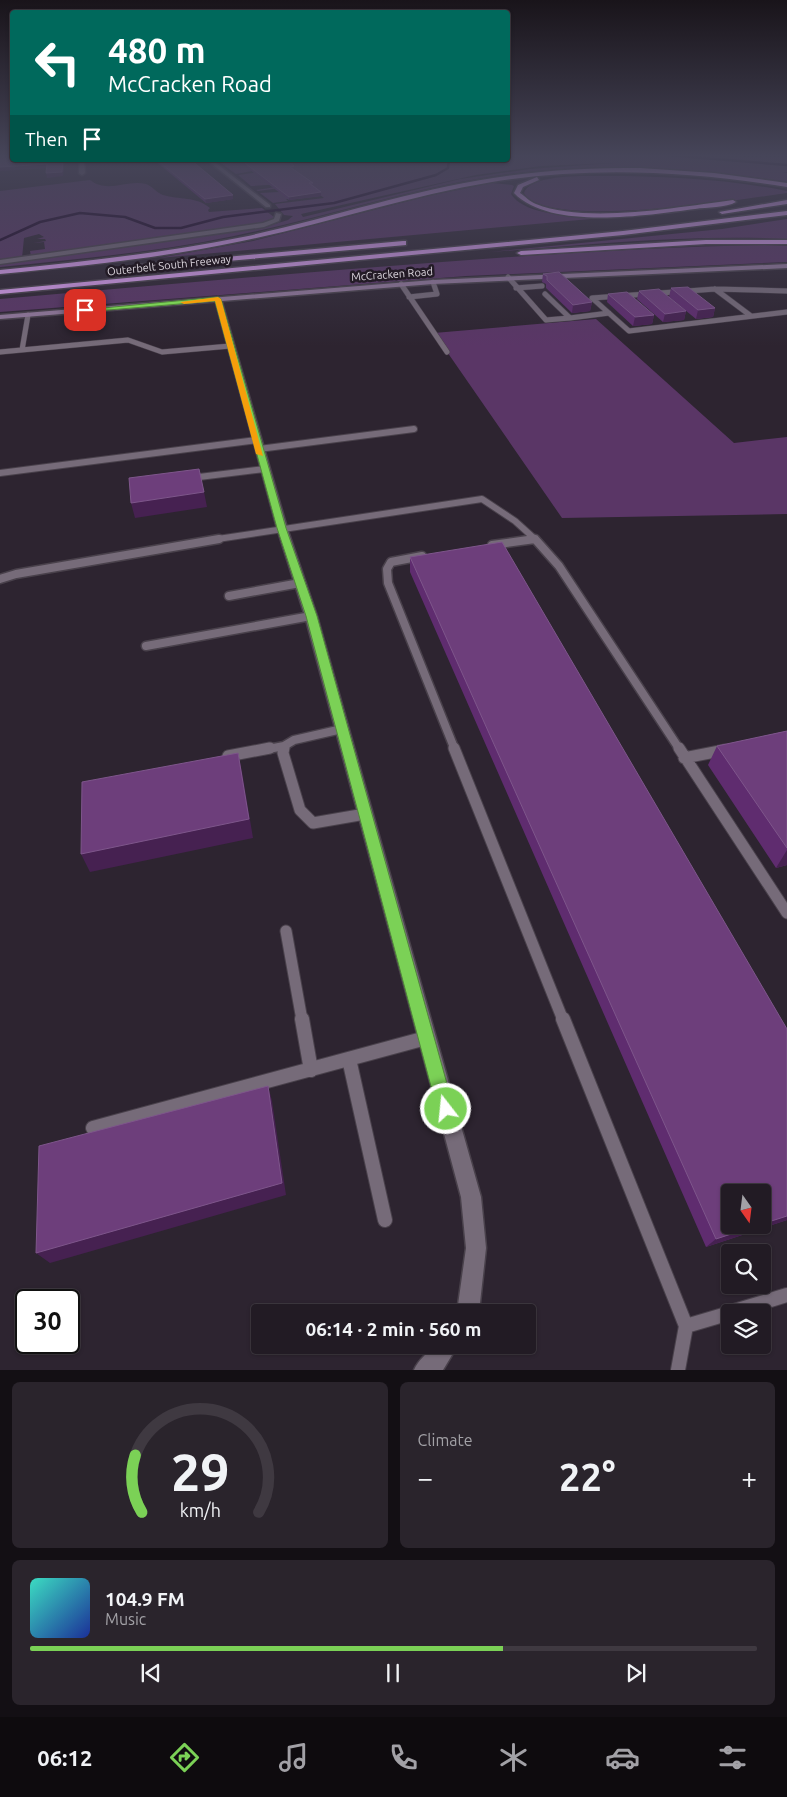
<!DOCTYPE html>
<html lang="en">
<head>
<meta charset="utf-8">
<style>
	:root { --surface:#221b24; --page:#2a242c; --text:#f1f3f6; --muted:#a2a1a6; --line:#3f3941; --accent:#7bd156 }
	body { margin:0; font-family:Ubuntu,sans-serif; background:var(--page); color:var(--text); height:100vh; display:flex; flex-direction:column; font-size:19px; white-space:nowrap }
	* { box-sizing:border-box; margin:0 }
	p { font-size:16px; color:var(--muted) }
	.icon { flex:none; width:28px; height:28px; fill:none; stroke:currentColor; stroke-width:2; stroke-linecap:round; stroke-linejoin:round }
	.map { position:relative; height:1370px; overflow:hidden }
	.panel { display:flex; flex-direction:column; gap:12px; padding:12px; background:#130f14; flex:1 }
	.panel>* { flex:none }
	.banner { position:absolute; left:10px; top:10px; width:500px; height:152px; border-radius:5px; box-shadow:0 1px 4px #0004,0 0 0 1px var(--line); background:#00695c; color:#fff; overflow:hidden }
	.needle { width:32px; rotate:166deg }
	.fabs { position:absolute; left:721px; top:1184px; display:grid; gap:10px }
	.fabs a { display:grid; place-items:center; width:50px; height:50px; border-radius:5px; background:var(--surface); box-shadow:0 1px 4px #0004,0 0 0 1px var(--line); font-size:25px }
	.speed { position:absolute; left:15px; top:1289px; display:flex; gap:10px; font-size:25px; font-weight:700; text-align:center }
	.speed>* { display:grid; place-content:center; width:65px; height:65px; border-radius:50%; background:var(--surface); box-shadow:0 1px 4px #0004,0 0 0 1px var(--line); line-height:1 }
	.speed .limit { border:2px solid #111; border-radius:8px; background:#fff; color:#111 }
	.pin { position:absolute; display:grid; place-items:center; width:42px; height:42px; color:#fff; margin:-21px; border-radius:10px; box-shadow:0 2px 8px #0006 }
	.me { position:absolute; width:55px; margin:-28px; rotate:344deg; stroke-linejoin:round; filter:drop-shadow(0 0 4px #0008) }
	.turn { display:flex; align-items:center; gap:18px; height:105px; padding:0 15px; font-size:22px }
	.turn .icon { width:65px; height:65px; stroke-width:2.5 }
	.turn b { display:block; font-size:35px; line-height:42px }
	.then { display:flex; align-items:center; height:48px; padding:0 15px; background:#0003; gap:10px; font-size:19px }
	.big { font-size:38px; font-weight:600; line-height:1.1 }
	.panel .card { flex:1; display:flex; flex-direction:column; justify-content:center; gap:8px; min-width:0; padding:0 18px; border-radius:8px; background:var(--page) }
	.panel .dial { align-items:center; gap:0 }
	.dial svg { height:130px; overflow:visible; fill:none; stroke:var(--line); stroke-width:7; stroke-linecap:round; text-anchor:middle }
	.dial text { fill:var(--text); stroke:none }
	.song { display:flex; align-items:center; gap:15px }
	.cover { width:60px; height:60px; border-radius:8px; background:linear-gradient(135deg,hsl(170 70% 55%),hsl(230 70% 35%)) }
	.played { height:5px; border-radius:2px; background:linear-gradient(90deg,var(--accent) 65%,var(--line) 65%) }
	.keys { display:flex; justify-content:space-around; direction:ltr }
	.heat { display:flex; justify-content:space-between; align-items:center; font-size:28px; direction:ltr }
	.panel .tiles { flex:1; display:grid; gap:12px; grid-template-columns:1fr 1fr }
	.card:last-child { grid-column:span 2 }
	.trip { position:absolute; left:251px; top:1304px; width:285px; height:50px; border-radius:5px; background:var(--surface); box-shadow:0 1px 4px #0004,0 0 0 1px var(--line); font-weight:600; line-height:50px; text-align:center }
	.menu { display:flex; height:80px; justify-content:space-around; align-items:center; background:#0e0b0e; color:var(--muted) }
	.menu .icon { width:35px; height:35px }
	.menu .current { color:var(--accent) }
	.menu b { font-size:22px; color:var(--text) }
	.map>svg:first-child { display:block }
</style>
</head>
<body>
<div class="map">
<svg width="787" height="1370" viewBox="0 0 787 1370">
	<rect width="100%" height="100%" fill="#2d2430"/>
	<path fill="#5a3666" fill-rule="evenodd" d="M508,155L787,157V172H783L787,173V182C688,166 587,161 488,177C402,191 319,219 234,236C157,252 79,259 0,267V264L268,226L288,220L293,216L284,215L275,204L324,198L320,195L287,199H286L288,201L273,203L260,193L279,192L310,184L258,191L256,190L303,183L251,186L238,175L294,167L291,164L236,174L221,163L237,160L241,163L238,160H508ZM614,163L530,169L460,179L303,217L301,214L476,175L541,166Z
		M603,176C665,176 726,179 787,191V193C745,199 545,231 524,193C530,174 585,176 603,176Z
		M90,180C108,194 127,179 146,184C152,186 157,193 163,195C179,200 196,196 210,208L208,210L209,212L262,208L274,217L269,221L258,224L31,256L30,251L45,249L44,242L33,243L46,241L45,239H37L44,237L39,234L24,238L22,258L0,260V191Z
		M492,183L512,185L514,186L511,194C530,224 614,215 645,214L159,258L253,241L428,196Z
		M787,219V239C688,234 588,245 490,252L722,229Z
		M765,245L787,246V262L466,276L0,312V299C147,286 294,273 442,262C549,254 657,247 765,245Z
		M596,319L734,443L787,437V514L562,518L434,333Z"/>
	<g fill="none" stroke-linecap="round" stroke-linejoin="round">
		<path stroke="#190022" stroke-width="2.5" d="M667,155L787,165
			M0,240L40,222L80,213L125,217L155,228H181L223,217L334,203L436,175L448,168L449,160"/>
		<g stroke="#49414b" stroke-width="6">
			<path id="lane-far4" d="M508,277L546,320L570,318L545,294
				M401,284L447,352
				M516,288L542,286
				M715,289L751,316
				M787,291L715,289L592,298L629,331L787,312
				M409,297L437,294L433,282
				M570,318L609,313
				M22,350L28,315
				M0,352L128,340L162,352L230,346"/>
		</g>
		<g stroke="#49414b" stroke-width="8">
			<path id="lane-far3" d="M259,449L414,429
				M0,473L257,440
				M191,478L265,469
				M211,540L482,499L515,521L536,540
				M526,540L535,539"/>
		</g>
		<g stroke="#49414b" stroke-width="11">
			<path id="lane-far2" d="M535,539L559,566L680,750
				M492,545L535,539
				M422,556L391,562L387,569L388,583L455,750
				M0,579L16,574L219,539
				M229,596L300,583
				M146,646L311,616
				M263,750L284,746
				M283,750L284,746L294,740L342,729"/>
		</g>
		<g stroke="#49414b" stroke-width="13">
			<path id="lane-far1" d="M284,748L283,753L300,810L313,823L365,814
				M454,748L563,1020
				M679,748L787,913
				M228,756L270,748
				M684,758L725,750
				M286,931L302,1020"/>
		</g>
		<g stroke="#49414b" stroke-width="16">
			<path id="lane" d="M302,1019L311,1070
				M563,1019L686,1326
				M349,1059L385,1220
				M93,1128L426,1038
				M731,1312L787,1295
				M678,1370L686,1326L730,1313"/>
		</g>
		<g stroke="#49414b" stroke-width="3">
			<path id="street" d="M80,160H84L85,173L82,175L79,173Z
				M207,160H212L270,205V207H266Z
				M276,213L281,214L279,221L264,227L0,264V260L263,223L274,219Z
				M218,297L221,299L287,528L317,616L481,1197L486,1248L479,1312H457L466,1248L461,1197L305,616L277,528L215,299Z
				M434,1345H458L443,1370H414C418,1360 427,1354 434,1345Z"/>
		</g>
		<g stroke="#49414b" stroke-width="3">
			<path id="secondary" d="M787,264V268L433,284L0,319V315L433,280Z"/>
		</g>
		<g stroke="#49414b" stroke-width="3">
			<path id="highway" d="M640,168L714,173L787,183V187C689,171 590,166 492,182C407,196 326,224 242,241C162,258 81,266 0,274V270C81,262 163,253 243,237C327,219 408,191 493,178C542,170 590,168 640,168Z
				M537,177L539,180L523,187L520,193C525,196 530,202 536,204C586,224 679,207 733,200L736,202C726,208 707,207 695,209C647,215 551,231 514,193L518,185Z
				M787,200V204L722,214L719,212Z
				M787,211V215L623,235L0,294V290L623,231Z
				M706,240H787V244H706L521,255L517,253L521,251Z
				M403,241H406V245L137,269L133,267L137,265Z"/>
		</g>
		<use href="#lane-far4" stroke="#766b79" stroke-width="5"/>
		<use href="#lane-far3" stroke="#766b79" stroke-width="6"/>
		<use href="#lane-far2" stroke="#766b79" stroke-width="8"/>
		<use href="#lane-far1" stroke="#766b79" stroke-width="11"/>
		<use href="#lane" stroke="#766b79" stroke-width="14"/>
		<use href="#street" fill="#766b79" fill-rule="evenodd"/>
		<use href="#secondary" fill="#957b9e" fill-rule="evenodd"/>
		<use href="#highway" fill="#dea1f3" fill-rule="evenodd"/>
	</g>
	<path fill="#5f2c6f" d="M154,160H191L233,195V199L206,203Z
		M237,160H289L293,166L294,169L313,183V186L321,192V196L289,200Z
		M543,274L592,302L590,311L572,313L546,288V284L542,282Z
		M671,288L715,308L713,317L696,319L669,297Z
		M639,291L686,311L684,320L663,322L637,299Z
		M608,294L654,315L652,324L633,326L607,302Z
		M410,557L787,1220L706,1247L410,572Z
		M787,731V865L776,868L708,765L717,746Z"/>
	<path fill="#462151" d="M63,160H65L63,176L47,178L46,173Z
		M47,164L48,168L0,171V167Z
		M321,192V196L289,200V197Z
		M233,195V199L206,203L205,199Z
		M592,302L590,311L572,313L573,305Z
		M715,308L713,317L696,319L698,310Z
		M686,311L684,320L663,322L665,314Z
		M654,315L652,324L633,326L635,317Z
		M204,492L207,507L135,518L131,503Z
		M238,753L242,772L253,838L90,872L81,854Z
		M787,850V865L776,868Z
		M268,1086L272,1101L286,1195L50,1263L36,1253Z
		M787,1216V1220L706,1247L716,1239L759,1225H762V1224Z"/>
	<path fill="#6d3e7b" stroke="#7e568b" d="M0,155H12V160H63L62,172L46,173L47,164L0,167Z
		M157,160H191L233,195L205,199Z
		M241,160H289L293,163H290L294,166L290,167L313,183H309L321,192L289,197Z
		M559,272L592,302L573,305L547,280V276L543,274Z
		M688,287L715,308L698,310L671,288Z
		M659,289L686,311L665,314L639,291Z
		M627,292L654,315L635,317L608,294Z
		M199,469L204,492L131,503L129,478Z
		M502,542L787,1029V1216L762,1224V1192H730V1225H759L716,1239L410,557Z
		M787,731V848L717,746Z
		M238,753L249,819L81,854L82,782Z
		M268,1086L282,1183L36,1253L39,1146Z"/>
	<linearGradient id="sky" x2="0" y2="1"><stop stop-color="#19141a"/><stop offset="0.45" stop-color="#464559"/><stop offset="1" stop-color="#464559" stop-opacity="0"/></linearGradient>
	<rect width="787" height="346" fill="url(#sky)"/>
	<path fill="#7bd156" stroke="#508838" d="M218,297L221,299L286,528L317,616L454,1109L452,1115L446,1117L440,1115L437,1109L306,616L277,528L215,301L85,312L82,310Z"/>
	<path fill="#f59e0b" d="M218,297L221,299L263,456L256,454L215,301L184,304L180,302Z"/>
	<g text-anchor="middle" stroke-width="5" stroke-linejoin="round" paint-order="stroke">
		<g font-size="11" fill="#dcd6de" stroke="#231b26">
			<text transform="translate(169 265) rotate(-6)" y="4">Outerbelt South Freeway</text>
			<text transform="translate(392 274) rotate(-4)" y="4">McCracken Road</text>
		</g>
	</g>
</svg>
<div class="fabs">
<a><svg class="needle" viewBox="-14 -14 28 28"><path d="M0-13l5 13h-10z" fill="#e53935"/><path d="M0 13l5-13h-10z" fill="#a2a1a6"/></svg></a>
<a><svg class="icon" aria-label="search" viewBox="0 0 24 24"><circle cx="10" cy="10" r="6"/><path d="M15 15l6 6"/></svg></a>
<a><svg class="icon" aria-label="layers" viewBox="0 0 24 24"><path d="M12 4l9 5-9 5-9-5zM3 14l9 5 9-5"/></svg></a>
</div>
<div class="speed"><div class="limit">30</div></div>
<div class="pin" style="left:85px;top:310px;background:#d93025"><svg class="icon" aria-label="arrive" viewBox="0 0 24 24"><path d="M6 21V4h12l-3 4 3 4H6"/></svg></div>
<svg class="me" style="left:446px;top:1109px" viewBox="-20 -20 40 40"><circle r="17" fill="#7bd156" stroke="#fff" stroke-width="3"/><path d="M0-11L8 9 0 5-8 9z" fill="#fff"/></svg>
<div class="trip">06:14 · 2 min · 560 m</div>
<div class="banner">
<div class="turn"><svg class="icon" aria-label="left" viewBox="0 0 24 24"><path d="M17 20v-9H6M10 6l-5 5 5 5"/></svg><div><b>480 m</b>McCracken Road</div></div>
<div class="then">Then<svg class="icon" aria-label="arrive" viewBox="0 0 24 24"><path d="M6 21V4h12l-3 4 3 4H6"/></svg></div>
</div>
</div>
<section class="panel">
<div class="tiles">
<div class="card dial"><svg viewBox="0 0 100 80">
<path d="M14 69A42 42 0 1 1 86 69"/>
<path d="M14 69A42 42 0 0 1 10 34" stroke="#7bd156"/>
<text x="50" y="56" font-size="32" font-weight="700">29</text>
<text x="50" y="72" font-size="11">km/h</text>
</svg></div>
<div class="card"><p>Climate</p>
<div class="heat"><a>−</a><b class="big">22°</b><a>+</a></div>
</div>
<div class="card">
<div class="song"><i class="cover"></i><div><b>104.9 FM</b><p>Music</p></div></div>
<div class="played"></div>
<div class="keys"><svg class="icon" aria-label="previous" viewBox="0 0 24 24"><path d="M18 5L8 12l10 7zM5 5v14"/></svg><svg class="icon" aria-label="pause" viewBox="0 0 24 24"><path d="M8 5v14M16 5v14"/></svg><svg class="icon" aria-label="next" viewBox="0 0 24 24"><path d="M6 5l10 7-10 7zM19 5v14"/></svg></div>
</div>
</div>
</section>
<nav class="menu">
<b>06:12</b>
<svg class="icon current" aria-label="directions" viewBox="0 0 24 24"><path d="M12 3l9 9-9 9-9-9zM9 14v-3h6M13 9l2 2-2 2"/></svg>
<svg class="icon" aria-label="music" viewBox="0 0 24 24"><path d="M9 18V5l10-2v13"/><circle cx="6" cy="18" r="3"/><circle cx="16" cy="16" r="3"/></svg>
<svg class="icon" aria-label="phone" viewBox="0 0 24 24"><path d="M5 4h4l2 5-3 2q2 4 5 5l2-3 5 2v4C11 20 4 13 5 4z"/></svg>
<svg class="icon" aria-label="climate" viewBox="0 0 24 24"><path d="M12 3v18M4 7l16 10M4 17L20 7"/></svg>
<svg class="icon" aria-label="car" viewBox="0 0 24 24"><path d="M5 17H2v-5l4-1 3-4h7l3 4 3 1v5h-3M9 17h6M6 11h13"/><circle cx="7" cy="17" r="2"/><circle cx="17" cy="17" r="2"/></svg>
<svg class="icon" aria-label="filters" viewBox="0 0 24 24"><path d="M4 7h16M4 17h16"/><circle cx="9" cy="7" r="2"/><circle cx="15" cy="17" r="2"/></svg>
</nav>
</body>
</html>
